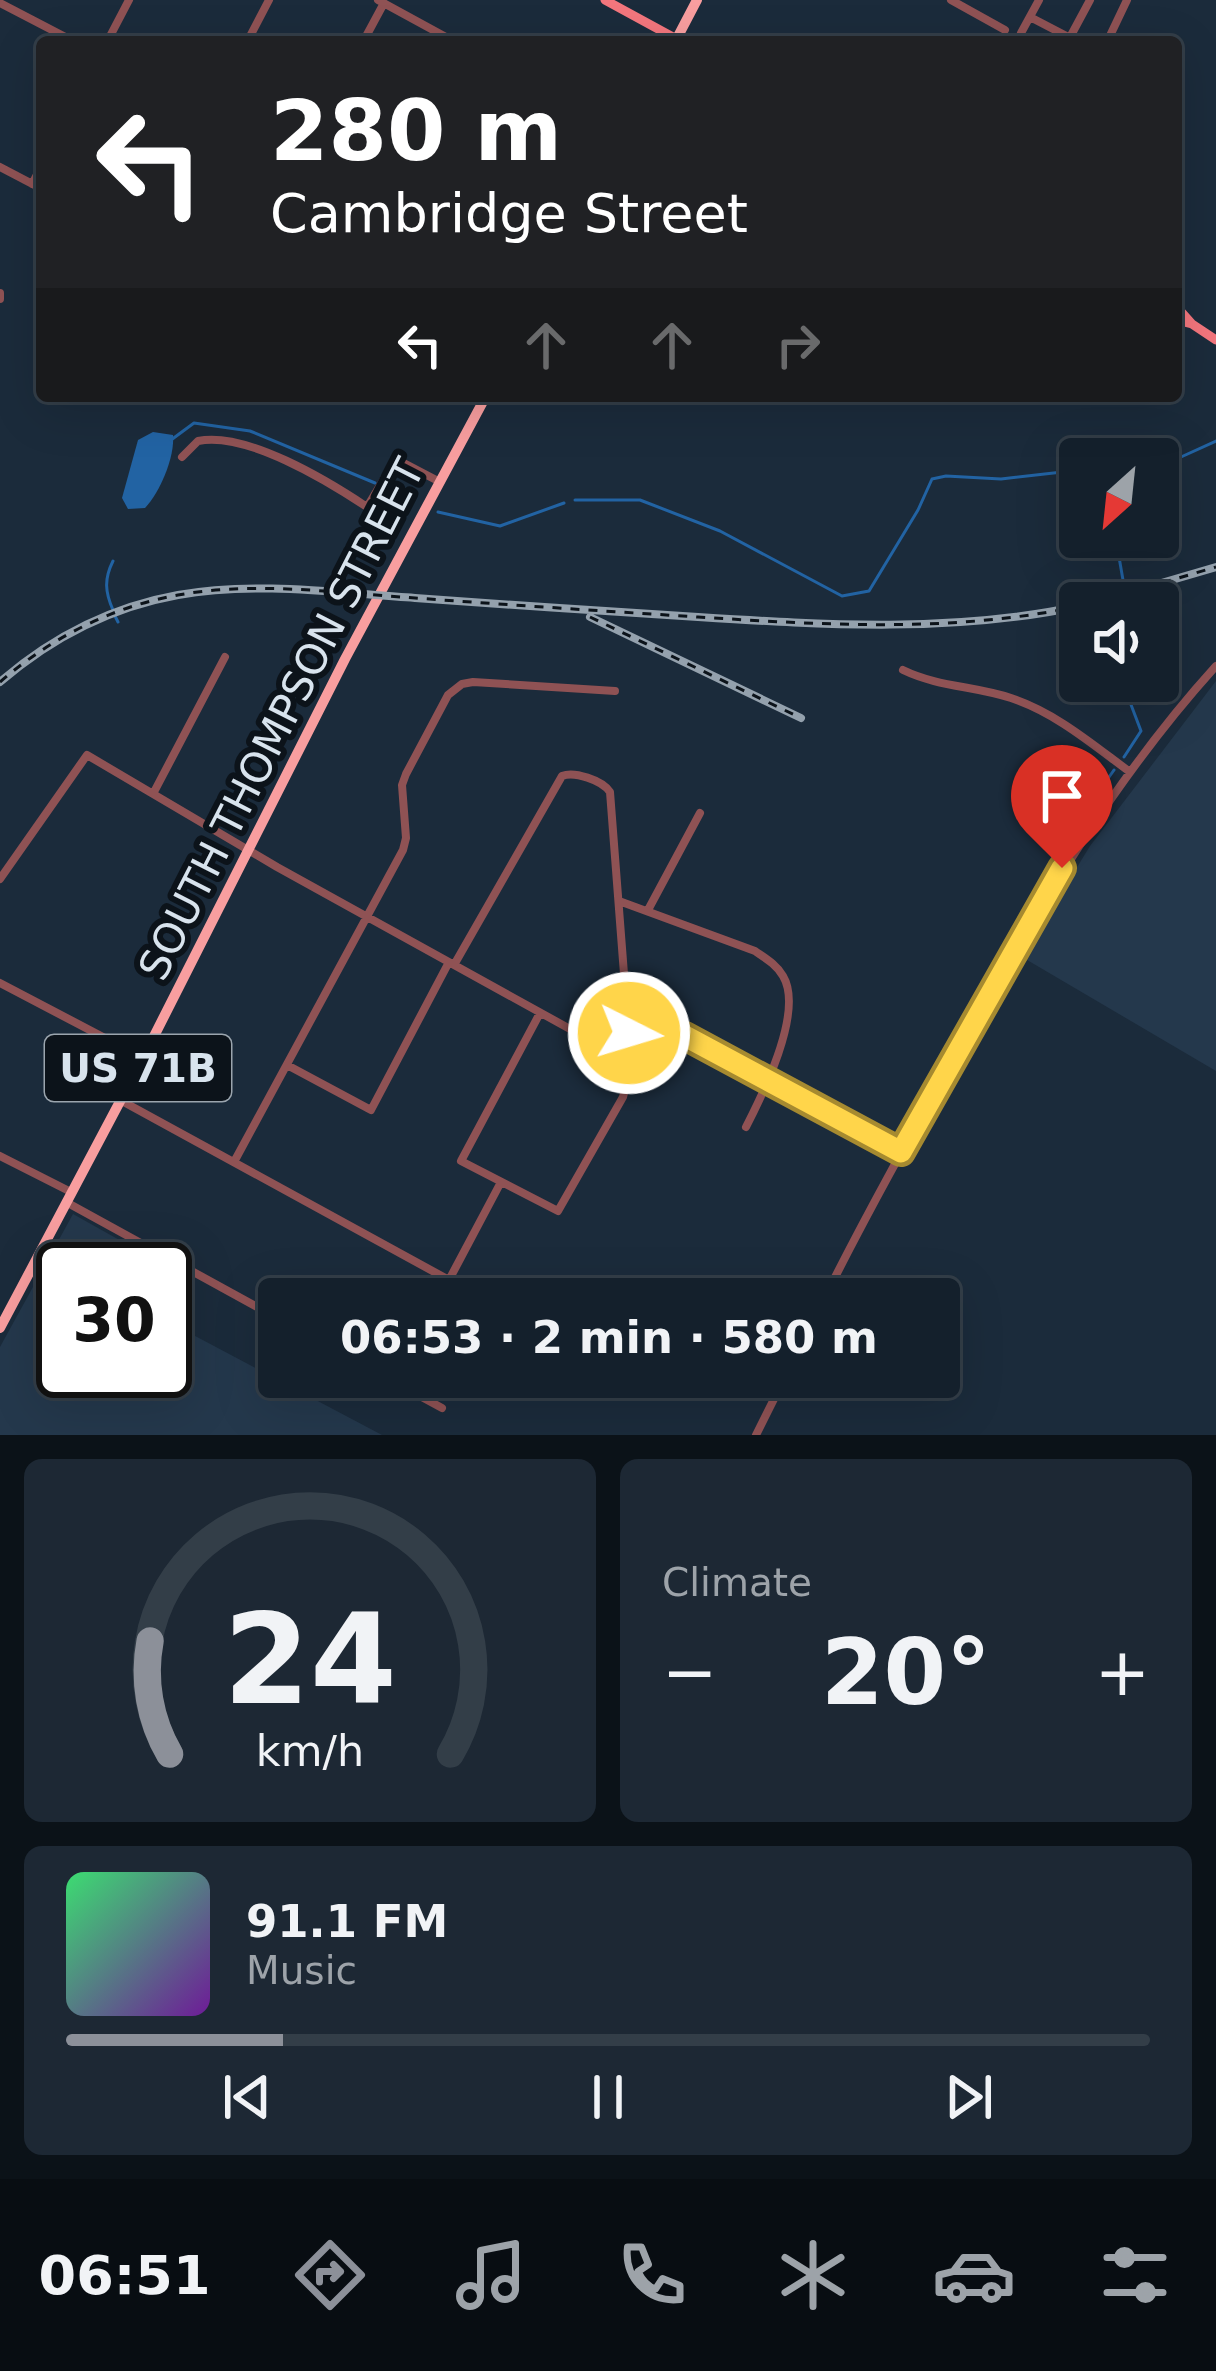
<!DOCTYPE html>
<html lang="en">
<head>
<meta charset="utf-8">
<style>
	:root { --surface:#14202c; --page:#1d2834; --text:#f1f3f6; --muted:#9da3a9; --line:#333e48; --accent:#8c9099 }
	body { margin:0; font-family:"DejaVu Sans",sans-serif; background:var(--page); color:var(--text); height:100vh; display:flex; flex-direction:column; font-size:45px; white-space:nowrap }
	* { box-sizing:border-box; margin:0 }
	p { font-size:39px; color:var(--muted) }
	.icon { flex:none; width:66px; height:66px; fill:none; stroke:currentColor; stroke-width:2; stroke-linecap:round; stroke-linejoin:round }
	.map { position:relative; height:1435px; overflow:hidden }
	.panel { display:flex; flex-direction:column; gap:24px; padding:24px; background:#0b1218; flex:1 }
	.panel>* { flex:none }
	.banner { position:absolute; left:36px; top:36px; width:1146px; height:366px; border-radius:12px; box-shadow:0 12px 48px #0002,0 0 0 3px var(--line); background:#202124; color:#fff; overflow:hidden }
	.needle { width:78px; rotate:207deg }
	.fabs { position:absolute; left:1059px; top:438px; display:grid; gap:24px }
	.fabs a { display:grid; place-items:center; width:120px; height:120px; border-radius:12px; background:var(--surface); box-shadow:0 12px 48px #0002,0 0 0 3px var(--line); font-size:60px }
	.speed { position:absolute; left:36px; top:1242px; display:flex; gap:24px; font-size:60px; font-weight:700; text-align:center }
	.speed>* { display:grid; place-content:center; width:156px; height:156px; border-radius:50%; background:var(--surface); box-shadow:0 12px 48px #0002,0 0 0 3px var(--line); line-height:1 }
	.speed .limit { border:6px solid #111; border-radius:18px; background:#fff; color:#111 }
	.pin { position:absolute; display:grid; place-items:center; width:102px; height:102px; color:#fff; margin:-123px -51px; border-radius:50% 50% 50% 0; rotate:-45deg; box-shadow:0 0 12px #0007 }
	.pin .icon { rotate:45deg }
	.me { position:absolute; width:132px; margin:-66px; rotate:95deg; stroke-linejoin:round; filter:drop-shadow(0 0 9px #0008) }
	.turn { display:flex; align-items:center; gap:42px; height:252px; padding:0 36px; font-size:54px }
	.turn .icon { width:156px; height:156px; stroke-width:2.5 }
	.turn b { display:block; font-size:84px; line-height:102px }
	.lanes { display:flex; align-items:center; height:114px; padding:0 36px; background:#0003; justify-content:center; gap:60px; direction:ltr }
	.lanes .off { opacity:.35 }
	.big { font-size:90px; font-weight:800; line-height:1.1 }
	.panel .card { flex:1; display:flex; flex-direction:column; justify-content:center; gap:18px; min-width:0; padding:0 42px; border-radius:18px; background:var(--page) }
	.panel .dial { align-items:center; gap:0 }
	.dial svg { height:312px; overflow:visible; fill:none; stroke:var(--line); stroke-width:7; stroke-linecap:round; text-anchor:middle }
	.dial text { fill:var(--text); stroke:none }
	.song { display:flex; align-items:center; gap:36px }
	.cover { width:144px; height:144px; border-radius:18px; background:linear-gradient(135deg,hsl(140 70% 55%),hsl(280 70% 35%)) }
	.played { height:12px; border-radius:6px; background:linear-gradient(90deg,var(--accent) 20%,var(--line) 20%) }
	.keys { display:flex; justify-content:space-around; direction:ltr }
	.heat { display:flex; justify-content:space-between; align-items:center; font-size:66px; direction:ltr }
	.panel .tiles { flex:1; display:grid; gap:24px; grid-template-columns:1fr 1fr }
	.card:last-child { grid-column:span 2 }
	.trip { position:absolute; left:258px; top:1278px; width:702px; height:120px; border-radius:12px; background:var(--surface); box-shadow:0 12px 48px #0002,0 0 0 3px var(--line); font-weight:800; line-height:120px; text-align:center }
	.menu { display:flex; height:192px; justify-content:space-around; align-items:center; background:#080d12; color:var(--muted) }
	.menu .icon { width:84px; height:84px }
	.menu .selected { color:var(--accent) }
	.menu b { font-size:54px; color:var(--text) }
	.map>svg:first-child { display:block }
</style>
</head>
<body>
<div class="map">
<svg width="1216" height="1435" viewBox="0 0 1216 1435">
	<rect width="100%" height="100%" fill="#1b2b3b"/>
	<path fill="#24384c" d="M1216,681V1071L1022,957L1090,846Z
		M73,1214L139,1251L128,1269H63V1371H165V1320L382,1435H0V1347Z"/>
	<path fill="#2263a3" d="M153,432L173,435C175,457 160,492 145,508L128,509L122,498L138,440Z"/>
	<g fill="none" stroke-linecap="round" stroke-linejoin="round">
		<path stroke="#2263a3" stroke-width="3" d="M171,440L194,423L250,431L375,483
			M1158,461L1181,457L1216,441
			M389,492L414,499
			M575,500H640L720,531L842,596L869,591L918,510L932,479L946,476L1001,479L1080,470
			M438,512L500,526L564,503
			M1158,512L1167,476L1179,459
			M1127,603L1119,557L1141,537
			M113,610C105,592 104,579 113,561
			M115,616L118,622
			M1122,681L1141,731L1124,757
			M1083,814L1114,770"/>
		<path stroke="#8f5254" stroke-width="8" d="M378,0L455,42
			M951,0L1005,30
			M0,3L75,42
			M1030,17L1078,42
			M1021,33L1039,0
			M1068,41L1090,0
			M107,42L129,0
			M247,42L269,0
			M363,42L384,3
			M1107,42L1127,0
			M0,167L42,189
			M32,184L42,165
			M0,293V299
			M182,457L198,441C246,431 328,481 367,507L396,459L440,482
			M903,670C938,687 975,686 1011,698C1056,713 1092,744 1130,772
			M154,792L225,657
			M0,879L87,755L277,867L570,1029C608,1041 646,1026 685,1036L901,1152
			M619,901L755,951C765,958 776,964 783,976C804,1011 763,1094 746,1127
			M648,910L700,813
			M454,965L562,776C574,771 602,780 610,792L631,1065L623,1097L558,1211L461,1161L540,1013
			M0,983L143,1058
			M287,1065L371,1110L449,962
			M120,1100L449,1280L501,1182
			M0,1156L71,1192
			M234,1162L403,850L406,838L402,785L406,774L448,695L462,684L473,682L615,691
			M66,1202L279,1319
			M824,1299C871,1205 922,1115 973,1024C1045,897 1118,774 1216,666
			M385,1377L442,1408
			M756,1435L785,1377"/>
		<path stroke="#f3767d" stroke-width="9" d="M605,0L682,42
			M1176,306L1192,324
			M1176,320L1192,324L1216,340"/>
		<path stroke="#f89e9f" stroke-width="10" d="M675,42L697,0
			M0,1328L143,1058L345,659L486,396"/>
		<g stroke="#94a1ad" stroke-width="8">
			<path id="rail" d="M1093,603L1216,567
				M590,617L801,718
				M0,682C51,638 111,607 178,595C255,581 338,593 415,598C509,605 604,611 698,617C826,625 954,633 1080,606"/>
		</g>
		<use href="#rail" stroke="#0c131a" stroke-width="3" stroke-dasharray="9" stroke-linecap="butt"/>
	</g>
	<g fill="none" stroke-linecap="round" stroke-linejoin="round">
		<g stroke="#a68a30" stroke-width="30">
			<path id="route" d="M629,1033L650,1030L685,1036L901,1152L1062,868"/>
		</g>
		<use href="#route" stroke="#ffd54a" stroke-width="21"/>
	</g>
	<g text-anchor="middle" stroke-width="12" stroke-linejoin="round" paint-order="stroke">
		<rect fill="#0c131a" stroke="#9ba5ae" stroke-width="3" x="45" y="1035" width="186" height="66" rx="9"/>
		<g font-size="39" font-weight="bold" fill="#d8e3ed">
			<text x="138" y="1082">US 71B</text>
		</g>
		<g font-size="42" fill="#d8e3ed" stroke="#0c131a">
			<text transform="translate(281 719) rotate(-63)" y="15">SOUTH THOMPSON STREET</text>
		</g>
	</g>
</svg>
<div class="fabs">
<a><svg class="needle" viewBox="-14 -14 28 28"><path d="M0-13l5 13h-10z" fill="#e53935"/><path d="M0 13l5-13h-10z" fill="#9da3a9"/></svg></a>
<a><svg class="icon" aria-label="sound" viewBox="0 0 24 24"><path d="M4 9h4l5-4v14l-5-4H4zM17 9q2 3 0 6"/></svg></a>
</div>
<div class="speed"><div class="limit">30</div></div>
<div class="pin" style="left:1062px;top:868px;background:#d93025"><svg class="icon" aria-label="arrive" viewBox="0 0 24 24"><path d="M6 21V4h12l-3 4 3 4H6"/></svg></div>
<svg class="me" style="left:629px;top:1033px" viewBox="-20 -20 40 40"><circle r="17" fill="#ffd54a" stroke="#fff" stroke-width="3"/><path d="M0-11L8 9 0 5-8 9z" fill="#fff"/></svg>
<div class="trip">06:53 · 2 min · 580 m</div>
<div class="banner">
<div class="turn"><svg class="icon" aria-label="left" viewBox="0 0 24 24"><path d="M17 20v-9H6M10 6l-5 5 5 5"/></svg><div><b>280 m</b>Cambridge Street</div></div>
<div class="lanes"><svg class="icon" aria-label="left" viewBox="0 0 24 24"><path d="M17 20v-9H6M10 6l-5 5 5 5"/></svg><svg class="icon off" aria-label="ahead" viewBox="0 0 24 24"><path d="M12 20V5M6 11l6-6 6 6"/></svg><svg class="icon off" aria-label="ahead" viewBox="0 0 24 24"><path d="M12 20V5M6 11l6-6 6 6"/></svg><svg class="icon off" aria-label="right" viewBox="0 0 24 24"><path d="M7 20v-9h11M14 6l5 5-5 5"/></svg></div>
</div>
</div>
<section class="panel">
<div class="tiles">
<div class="card dial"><svg viewBox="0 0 100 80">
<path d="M14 69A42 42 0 1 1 86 69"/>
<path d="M14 69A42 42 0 0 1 9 40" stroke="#8c9099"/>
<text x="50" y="56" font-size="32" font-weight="700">24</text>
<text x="50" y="72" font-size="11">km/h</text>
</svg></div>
<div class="card"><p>Climate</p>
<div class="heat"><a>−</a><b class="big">20°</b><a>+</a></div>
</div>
<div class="card">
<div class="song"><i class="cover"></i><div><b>91.1 FM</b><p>Music</p></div></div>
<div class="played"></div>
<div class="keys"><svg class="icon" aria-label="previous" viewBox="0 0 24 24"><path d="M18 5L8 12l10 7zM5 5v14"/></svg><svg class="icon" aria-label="pause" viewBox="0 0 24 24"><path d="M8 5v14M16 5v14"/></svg><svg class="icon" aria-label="next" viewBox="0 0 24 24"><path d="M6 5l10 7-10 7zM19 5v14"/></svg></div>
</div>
</div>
</section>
<nav class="menu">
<b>06:51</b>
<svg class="icon selected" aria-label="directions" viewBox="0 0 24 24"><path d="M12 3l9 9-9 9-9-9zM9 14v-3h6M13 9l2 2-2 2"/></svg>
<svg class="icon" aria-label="music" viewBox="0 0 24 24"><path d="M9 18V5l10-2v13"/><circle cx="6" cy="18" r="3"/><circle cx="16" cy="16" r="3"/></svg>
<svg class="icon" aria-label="phone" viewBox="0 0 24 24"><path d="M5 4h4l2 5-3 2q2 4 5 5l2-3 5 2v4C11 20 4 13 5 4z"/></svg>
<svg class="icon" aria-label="climate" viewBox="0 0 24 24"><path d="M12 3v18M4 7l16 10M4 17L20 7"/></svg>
<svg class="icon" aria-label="car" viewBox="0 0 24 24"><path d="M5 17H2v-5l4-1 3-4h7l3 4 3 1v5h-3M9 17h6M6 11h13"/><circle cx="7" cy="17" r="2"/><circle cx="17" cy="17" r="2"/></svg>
<svg class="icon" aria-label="filters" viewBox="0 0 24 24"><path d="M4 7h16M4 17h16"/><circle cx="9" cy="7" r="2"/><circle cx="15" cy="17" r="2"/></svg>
</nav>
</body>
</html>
